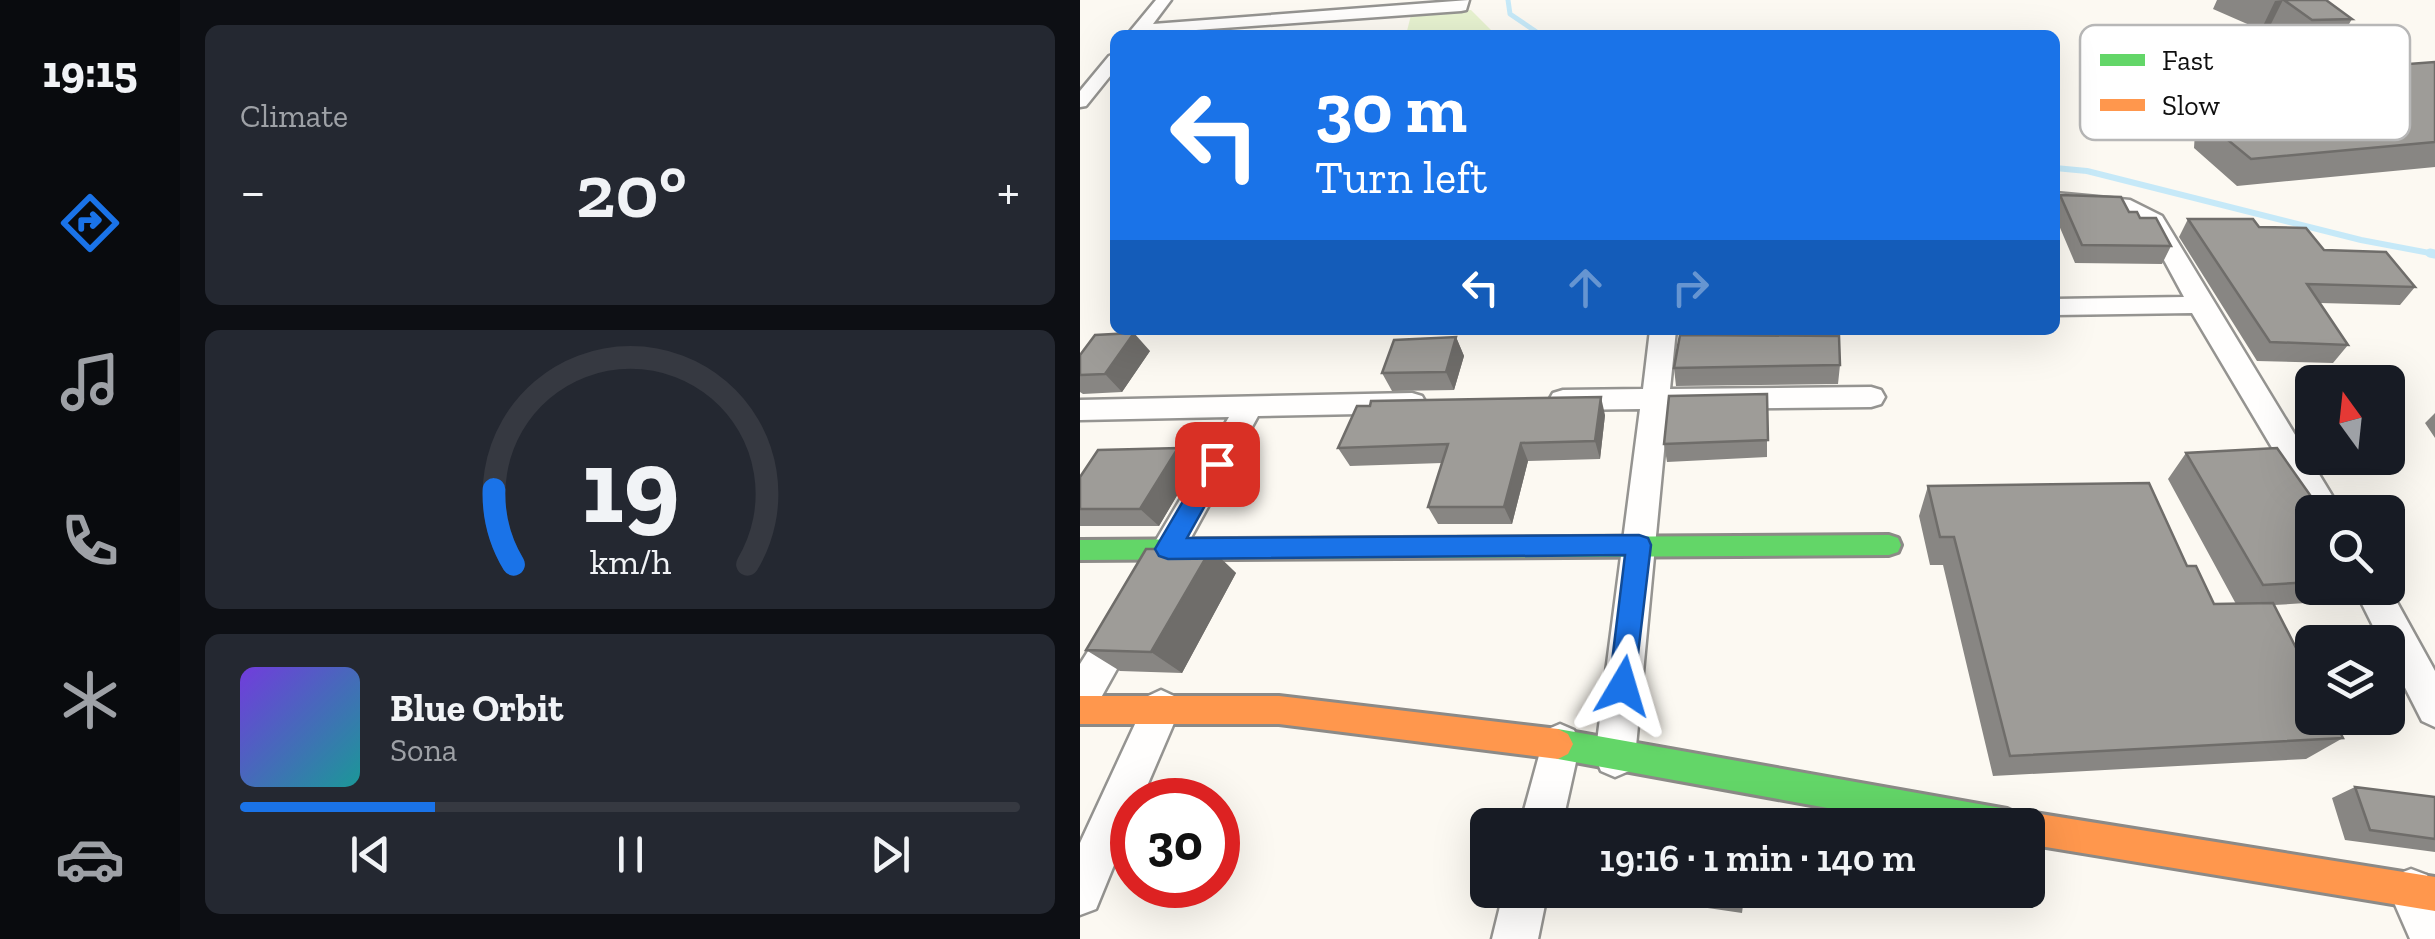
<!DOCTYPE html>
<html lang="en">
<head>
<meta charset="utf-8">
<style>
	:root { --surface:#171b24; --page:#242831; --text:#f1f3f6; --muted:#9ea1a6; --line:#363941; --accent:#1a73e8 }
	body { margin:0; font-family:"Zilla Slab",serif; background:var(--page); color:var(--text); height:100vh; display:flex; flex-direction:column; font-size:38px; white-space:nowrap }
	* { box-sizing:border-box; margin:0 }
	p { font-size:32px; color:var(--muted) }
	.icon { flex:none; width:55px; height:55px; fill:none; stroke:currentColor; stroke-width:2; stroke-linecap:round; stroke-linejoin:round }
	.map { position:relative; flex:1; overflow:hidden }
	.panel { display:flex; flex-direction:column; gap:25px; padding:25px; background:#0d0f14; width:900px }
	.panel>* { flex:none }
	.guide { position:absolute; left:30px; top:30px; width:950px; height:305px; border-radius:15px; box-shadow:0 10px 40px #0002; background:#1a73e8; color:#fff; overflow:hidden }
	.needle { width:65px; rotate:345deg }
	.controls { position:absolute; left:1215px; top:365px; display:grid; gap:20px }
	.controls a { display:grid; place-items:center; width:110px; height:110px; border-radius:15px; background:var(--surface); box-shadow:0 10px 40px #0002; font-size:50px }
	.speed { position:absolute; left:30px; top:778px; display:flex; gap:20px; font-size:50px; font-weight:700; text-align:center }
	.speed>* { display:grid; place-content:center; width:130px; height:130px; border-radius:50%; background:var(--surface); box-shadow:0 10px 40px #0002; line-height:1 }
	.speed .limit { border:15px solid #d22; background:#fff; color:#111 }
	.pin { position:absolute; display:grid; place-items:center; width:85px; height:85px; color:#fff; margin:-42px; border-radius:20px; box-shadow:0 5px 15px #0006 }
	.me { position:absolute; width:110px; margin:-55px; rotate:7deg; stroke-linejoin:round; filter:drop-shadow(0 0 8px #0008) }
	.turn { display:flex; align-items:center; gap:35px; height:210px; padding:0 40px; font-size:45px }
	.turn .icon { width:130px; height:130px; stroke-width:2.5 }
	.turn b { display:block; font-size:70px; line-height:85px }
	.lanes { display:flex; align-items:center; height:95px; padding:0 40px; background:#0003; justify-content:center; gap:50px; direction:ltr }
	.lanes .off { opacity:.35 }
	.big { font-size:75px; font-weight:600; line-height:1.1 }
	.panel .widget { flex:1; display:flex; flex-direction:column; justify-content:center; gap:15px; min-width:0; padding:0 35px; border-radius:15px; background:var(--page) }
	.panel .dial { align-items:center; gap:0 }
	.dial svg { height:260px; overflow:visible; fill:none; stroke:var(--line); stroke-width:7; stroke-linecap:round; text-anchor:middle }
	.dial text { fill:var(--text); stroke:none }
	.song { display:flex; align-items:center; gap:30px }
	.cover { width:120px; height:120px; border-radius:15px; background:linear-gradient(135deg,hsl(260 70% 55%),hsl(180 70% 35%)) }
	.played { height:10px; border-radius:5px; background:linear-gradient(90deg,var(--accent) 25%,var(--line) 25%) }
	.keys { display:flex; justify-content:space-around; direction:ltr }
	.heat { display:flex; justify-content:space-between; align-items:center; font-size:55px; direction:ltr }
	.trip { position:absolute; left:390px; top:808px; width:575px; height:100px; border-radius:15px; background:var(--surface); box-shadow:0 10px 40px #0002; font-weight:600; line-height:100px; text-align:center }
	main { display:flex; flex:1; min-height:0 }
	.tab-bar { display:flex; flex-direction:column; width:180px; justify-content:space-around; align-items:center; background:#090b0e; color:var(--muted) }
	.tab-bar .icon { width:70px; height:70px }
	.tab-bar .current { color:var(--accent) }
	.tab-bar b { font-size:45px; color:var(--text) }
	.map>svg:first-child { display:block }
</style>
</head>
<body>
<main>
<nav class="tab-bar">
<b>19:15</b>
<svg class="icon current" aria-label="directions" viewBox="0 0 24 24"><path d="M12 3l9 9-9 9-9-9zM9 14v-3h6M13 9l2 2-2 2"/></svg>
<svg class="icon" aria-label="music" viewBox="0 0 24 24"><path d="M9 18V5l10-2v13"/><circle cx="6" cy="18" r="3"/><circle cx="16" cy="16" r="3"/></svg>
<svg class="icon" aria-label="phone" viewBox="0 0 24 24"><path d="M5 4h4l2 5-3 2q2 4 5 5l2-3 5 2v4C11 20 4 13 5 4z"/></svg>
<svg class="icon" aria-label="climate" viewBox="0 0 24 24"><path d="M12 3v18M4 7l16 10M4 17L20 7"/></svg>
<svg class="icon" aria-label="car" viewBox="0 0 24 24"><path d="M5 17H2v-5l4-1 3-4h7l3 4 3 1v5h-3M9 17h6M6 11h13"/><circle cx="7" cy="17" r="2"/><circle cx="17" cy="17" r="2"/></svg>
</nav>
<section class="panel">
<div class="widget"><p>Climate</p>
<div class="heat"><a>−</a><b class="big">20°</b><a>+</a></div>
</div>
<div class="widget dial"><svg viewBox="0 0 100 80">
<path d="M14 69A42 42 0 1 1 86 69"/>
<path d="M14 69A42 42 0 0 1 8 46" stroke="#1a73e8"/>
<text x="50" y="56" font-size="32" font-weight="700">19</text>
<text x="50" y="72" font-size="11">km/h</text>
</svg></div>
<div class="widget">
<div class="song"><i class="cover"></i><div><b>Blue Orbit</b><p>Sona</p></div></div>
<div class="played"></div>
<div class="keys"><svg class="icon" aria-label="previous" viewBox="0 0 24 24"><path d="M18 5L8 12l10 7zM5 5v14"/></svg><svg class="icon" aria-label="pause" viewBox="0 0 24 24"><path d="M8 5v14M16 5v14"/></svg><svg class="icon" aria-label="next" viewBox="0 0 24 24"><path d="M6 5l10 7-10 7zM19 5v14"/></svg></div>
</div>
</section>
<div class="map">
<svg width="1355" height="939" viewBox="0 0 1355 939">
	<rect width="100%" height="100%" fill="#fcf9f2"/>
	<path fill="#e7f2d0" d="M391,10L416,35H326L331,15Z"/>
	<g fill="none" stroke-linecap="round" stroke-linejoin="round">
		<path stroke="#c6e9f8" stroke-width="5" d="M428,0L430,14L461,35"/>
		<path stroke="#c6e9f8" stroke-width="6" d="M975,168L1007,171L1281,240L1355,254"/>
		<path stroke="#c6e9f8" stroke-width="9" d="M1350,253L1355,254"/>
		<g stroke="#959491" stroke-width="5">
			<path id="street" d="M76,0H91L73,24L389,0L386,10L381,11L47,35Z
				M35,54V70L6,106L0,107V91L29,56Z
				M975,193L1050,200L1082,216L1262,512L1232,515L1112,313L975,315V299L1104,297L1065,225L1045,212L975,205Z
				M570,330H596L590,389L791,387L801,390L805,397L801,404L791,407L588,409L555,757L549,771L535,777L521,771L515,757L560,409L483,410L473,407L469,400L473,393L483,390L563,389Z
				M332,393L342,396L346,403L342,410L332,413L178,416L91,574L79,578L67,574L62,564L149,417L0,420V400Z
				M1308,586L1355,671V727L1342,721L1308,654V642H1301L1274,588Z
				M43,610L55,615L61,626L13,712L0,717V664L31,615Z
				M81,690L94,696L100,709L61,800H52V821L16,909L0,915V843L68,696Z
				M480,724L494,730L500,744L482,825H440L466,730Z
				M1331,869L1347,875L1355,893V939H1330L1309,891L1315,875Z
				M424,890H468L458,939H412Z"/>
		</g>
		<g stroke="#8c8a87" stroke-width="6">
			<path id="fast" d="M809,535L818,538L821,545L818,552L809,555L0,560V540Z
				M478,729L927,809L938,814L943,825H841L478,759L468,754L463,744L468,734Z"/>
		</g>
		<g stroke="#8c8a87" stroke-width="6">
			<path id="slow" d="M0,696H199L478,729L488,734L493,744L488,754L478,759L199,724H0Z
				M948,812L1355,877V911L948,844V825H934L937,817Z"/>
		</g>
		<use href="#street" fill="#fffefd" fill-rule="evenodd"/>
		<use href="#fast" fill="#63d668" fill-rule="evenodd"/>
		<use href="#slow" fill="#ff974d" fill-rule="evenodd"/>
	</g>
	<path fill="#888683" d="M1137,0H1246L1272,19L1255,48L1216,49L1189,28L1181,30L1133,9Z
		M1355,62V167L1157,186L1114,148L1117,99L1129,74L1181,75Z
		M980,195L1049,212L1060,218L1091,246L1082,264L995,263L975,216V209Z
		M1108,219L1179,227L1244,250L1335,287L1320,305L1240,303L1268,345L1253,363L1177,361L1099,237Z
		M376,337L384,356L374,390L312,391L302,373Z
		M70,351L42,392L3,394L0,392V355Z
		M760,365L758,384L596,386L594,368Z
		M687,394V457L587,462L584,444Z
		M1355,413V438L1345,423Z
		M525,415L520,459L448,461L432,524H358L348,507L362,463L270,466L258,448Z
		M98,448L115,465L79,526H0V477Z
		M1106,453L1232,512V588H1275L1258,601L1194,605L1263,738L1226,759L913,776L863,565H850L839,516L848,486L1107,566L1134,604H1156L1088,479Z
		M131,549L156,573L102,673L40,671L6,650Z
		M1275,787L1355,797V852L1265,840L1252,798Z
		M665,890L662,913L566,899L561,892Z"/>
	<path fill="#6f6d6a" d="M1203,0L1189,28L1181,30L1195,1Z
		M54,333L70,351L42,392L25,374Z
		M376,337L384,356L374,390L366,372Z
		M521,397L525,415L520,459L515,441Z
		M441,443L448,461L432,524L424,507Z
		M98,448L115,465L79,526L60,509Z
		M131,549L156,573L102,673L71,652Z"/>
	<path fill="#9e9c98" stroke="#6f6d6a" stroke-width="2.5" d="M1204,0H1246L1272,19L1232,20Z
		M1355,62V142L1171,159L1126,122L1129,74L1175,70L1181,75Z
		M980,195L1041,197L1049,212H1057L1060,218H1076L1091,246L1002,245Z
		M1108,219H1173L1179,227L1226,228L1244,250L1306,252L1335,287L1227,284L1268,345L1190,342Z
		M54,333L25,374L0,375V355L15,335Z
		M600,335L759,336L760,365L594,368Z
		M376,337L366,372L302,373L314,340Z
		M687,394L688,440L584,444L589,396Z
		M521,397L515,441L441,443L424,507H348L368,444L258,448L277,406H290L291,401Z
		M98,448L60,509H0V477L18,450Z
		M1197,448L1242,512H1232V582L1183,585L1106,453Z
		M1069,483L1107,566H1116L1134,604L1193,603L1232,679V718H1253L1263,738L930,756L874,537H860L848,486Z
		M66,549H131L71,652L6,650Z
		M1275,787L1355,797V839L1290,830Z
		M561,890H663L661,906L561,892Z"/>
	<path fill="#1a73e8" stroke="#114b97" stroke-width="2.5" d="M137,455L148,464L107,538L559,535L568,538L571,545L553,696L543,700L533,696L529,686L545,555L88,559L79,556L75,549L79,542L129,457Z"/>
	<rect x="1000" y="25" width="330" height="115" rx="15" fill="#fff" stroke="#b7b7b7" stroke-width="2.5"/>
	<rect x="1020" y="54" width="45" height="12" fill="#63d668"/>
	<rect x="1020" y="99" width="45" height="12" fill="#ff974d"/>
	<g font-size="28" fill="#0e0e0e">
		<text x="1082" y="70">Fast</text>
		<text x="1082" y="115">Slow</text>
	</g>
</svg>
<div class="controls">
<a><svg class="needle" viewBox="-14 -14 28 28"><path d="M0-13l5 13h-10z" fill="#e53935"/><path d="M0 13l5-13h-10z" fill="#9ea1a6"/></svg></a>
<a><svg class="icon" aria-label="search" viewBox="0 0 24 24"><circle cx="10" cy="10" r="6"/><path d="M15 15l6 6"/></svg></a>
<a><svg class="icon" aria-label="layers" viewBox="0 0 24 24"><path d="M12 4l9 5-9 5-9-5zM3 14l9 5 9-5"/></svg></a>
</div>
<div class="speed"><div class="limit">30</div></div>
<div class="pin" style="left:137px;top:464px;background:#d93025"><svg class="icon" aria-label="arrive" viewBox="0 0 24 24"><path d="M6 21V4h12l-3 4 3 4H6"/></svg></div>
<svg class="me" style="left:543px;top:686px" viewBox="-20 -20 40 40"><path d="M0-17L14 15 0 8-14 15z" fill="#1a73e8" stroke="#fff" stroke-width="4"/></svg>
<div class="trip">19:16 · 1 min · 140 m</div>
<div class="guide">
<div class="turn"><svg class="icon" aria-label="left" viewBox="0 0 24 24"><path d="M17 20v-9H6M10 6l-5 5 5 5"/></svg><div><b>30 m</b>Turn left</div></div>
<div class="lanes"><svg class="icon" aria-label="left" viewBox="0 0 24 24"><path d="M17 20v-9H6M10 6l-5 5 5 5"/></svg><svg class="icon off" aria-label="ahead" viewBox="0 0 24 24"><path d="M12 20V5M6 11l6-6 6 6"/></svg><svg class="icon off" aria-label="right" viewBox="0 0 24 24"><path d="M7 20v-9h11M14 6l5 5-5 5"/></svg></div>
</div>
</div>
</main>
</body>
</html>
